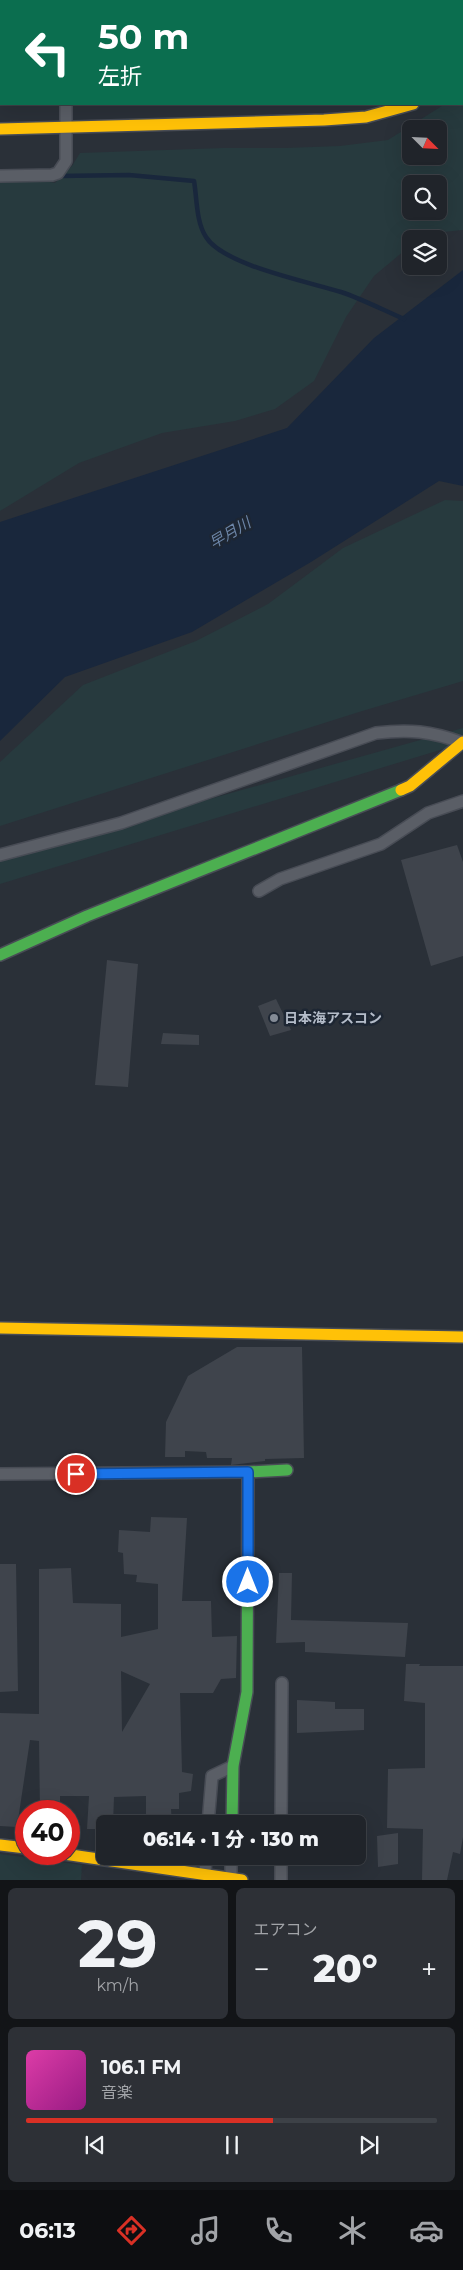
<!DOCTYPE html>
<html lang="ja">
<head>
<meta charset="utf-8">
<style>
	:root { --surface:#20242a; --page:#2d3036; --text:#f1f3f6; --muted:#a2a4a8; --line:#3d4147; --accent:#d93025 }
	body { margin:0; font-family:Montserrat,"Noto Sans JP",sans-serif; background:var(--page); color:var(--text); height:100vh; display:flex; flex-direction:column; font-size:19px; white-space:nowrap }
	* { box-sizing:border-box; margin:0 }
	p { font-size:16px; color:var(--muted) }
	.icon { flex:none; width:28px; height:28px; fill:none; stroke:currentColor; stroke-width:2; stroke-linecap:round; stroke-linejoin:round }
	.map { position:relative; height:1880px; overflow:hidden }
	.drawer { display:flex; flex-direction:column; gap:8px; padding:8px; background:#121417; flex:1 }
	.drawer>* { flex:none }
	.banner { position:absolute; left:0px; top:0px; width:464px; height:105px; box-shadow:0 5px 20px #0002,0 0 0 1px var(--line); background:#0b6e4f; color:#fff; overflow:hidden }
	.needle { width:32px; rotate:114deg }
	.fabs { position:absolute; left:402px; top:120px; display:grid; gap:10px }
	.fabs a { display:grid; place-items:center; width:45px; height:45px; border-radius:8px; background:var(--surface); box-shadow:0 5px 20px #0002,0 0 0 1px var(--line); font-size:25px }
	.speed { position:absolute; left:15px; top:1800px; display:flex; gap:10px; font-size:25px; font-weight:700; text-align:center }
	.speed>* { display:grid; place-content:center; width:65px; height:65px; border-radius:50%; background:var(--surface); box-shadow:0 5px 20px #0002,0 0 0 1px var(--line); line-height:1 }
	.speed .limit { border:8px solid #d22; background:#fff; color:#111 }
	.pin { position:absolute; display:grid; place-items:center; width:42px; height:42px; color:#fff; margin:-21px; border:2px solid #fff; border-radius:50%; box-shadow:0 1px 5px #0007 }
	.me { position:absolute; width:55px; margin:-28px; rotate:0deg; stroke-linejoin:round; filter:drop-shadow(0 0 4px #0008) }
	.turn { display:flex; align-items:center; gap:18px; height:105px; padding:0 15px; font-size:22px }
	.turn .icon { width:65px; height:65px; stroke-width:2.5 }
	.turn b { display:block; font-size:35px; line-height:42px }
	.big { font-size:38px; font-weight:800; line-height:1.1 }
	.drawer .widget { flex:1; display:flex; flex-direction:column; justify-content:center; gap:8px; min-width:0; padding:0 18px; border-radius:8px; background:var(--page) }
	.drawer .dial { align-items:center; gap:0 }
	.dial b { font-size:65px; line-height:1 }
	.song { display:flex; align-items:center; gap:15px }
	.cover { width:60px; height:60px; border-radius:8px; background:linear-gradient(135deg,hsl(320 70% 55%),hsl(310 70% 35%)) }
	.played { height:5px; border-radius:2px; background:linear-gradient(90deg,var(--accent) 60%,var(--line) 60%) }
	.keys { display:flex; justify-content:space-around; direction:ltr }
	.heat { display:flex; justify-content:space-between; align-items:center; font-size:28px; direction:ltr }
	.drawer .tiles { flex:1; display:grid; gap:8px; grid-template-columns:1fr 1fr }
	.widget:last-child { grid-column:span 2 }
	.trip { position:absolute; left:96px; top:1815px; width:270px; height:50px; border-radius:8px; background:var(--surface); box-shadow:0 5px 20px #0002,0 0 0 1px var(--line); font-weight:800; line-height:50px; text-align:center }
	.dock { display:flex; height:80px; justify-content:space-around; align-items:center; background:#0d0e11; color:var(--muted) }
	.dock .icon { width:35px; height:35px }
	.dock .current { color:var(--accent) }
	.dock b { font-size:22px; color:var(--text) }
	.map>svg:first-child { display:block }
</style>
</head>
<body>
<div class="map">
<svg width="463" height="1880" viewBox="0 0 463 1880">
	<rect width="100%" height="100%" fill="#2a3038"/>
	<path fill="#273a3e" fill-rule="evenodd" d="M463,103V230L424,234L419,239H411V245L374,276L346,317L314,381L275,409L235,421L162,433L79,463L0,511V171L55,183L72,166L80,153L223,148H285L340,146L388,140L445,104ZM411,129H439V156H411ZM411,184H439V211H411Z
		M445,500L463,501V681L359,712L0,826V762L83,685L196,641L268,604L343,548Z
		M463,728V743L0,884V858Z
		M0,1854L82,1865L81,1880H0Z"/>
	<path fill="#19273c" d="M463,270V486L439,481L311,562L192,632L65,677L0,741V522L287,428L374,338Z"/>
	<g fill="none" stroke-linecap="round" stroke-linejoin="round">
		<path stroke="#19273c" stroke-width="4.5" d="M59,176L129,175L194,181C197,198 196,222 206,237C223,265 309,282 341,292C362,299 383,310 404,319"/>
	</g>
	<path fill="#3f444c" fill-rule="evenodd" d="M457,845L463,862V956L431,966L401,860Z
		M107,960L138,964L128,1087L95,1085Z
		M276,999L291,1030L270,1036L258,1006Z
		M163,1033L199,1035V1045L161,1044Z
		M237,1347H302L304,1458L265,1459V1461L231,1465L232,1458H207L206,1452L185,1451V1457H165L166,1422L188,1376Z
		M151,1517L187,1518L182,1601H211L212,1637L237,1636L236,1678L221,1679L213,1693H180L182,1772L193,1774L191,1791L179,1793V1809H171L172,1824H146V1796L114,1797L113,1824H105V1829H87L89,1796H60V1811H40L39,1741L30,1740L17,1827L0,1826V1713L39,1714V1569L71,1568L73,1603L121,1604V1637L158,1629V1584L136,1582L137,1575L124,1574L123,1553L118,1552L119,1530L150,1532ZM121,1671L150,1684L122,1732Z
		M0,1564H16L18,1691L0,1692Z
		M279,1573H292L291,1620L408,1623L405,1657L305,1652V1642L276,1643Z
		M406,1664H420L419,1666H463V1837L460,1854L453,1852L447,1880H422L423,1829L387,1828L388,1769L425,1768V1703L404,1701Z
		M297,1700L335,1702V1709H364V1730L297,1733Z
		M398,1833V1864L378,1867L377,1836Z"/>
	<g fill="none" stroke-linecap="round" stroke-linejoin="round">
		<path stroke="#3f454e" stroke-width="11" stroke-dasharray="11 5.5" stroke-linecap="butt" d="M462,96H463"/>
		<g stroke="#484c55" stroke-width="14">
			<path id="street" d="M40,0L41,1
				M0,176L52,175L58,173L66,161V104
				M0,855L121,823L376,733C409,729 431,731 463,743
				M259,891L280,879L381,844L428,813L463,801
				M0,1474L248,1472
				M208,1824L212,1776L233,1766
				M281,1824L282,1683
				M205,1874L206,1856
				M231,1878V1856
				M281,1880V1856"/>
		</g>
		<g stroke="#484c55" stroke-width="14">
			<path id="fast" d="M0,955L87,916L401,790
				M232,1824L233,1766L247,1692L248,1472L287,1470"/>
		</g>
		<g stroke="#484c55" stroke-width="14">
			<path id="slow" d="M0,129L324,120L366,117L413,104
				M401,790L410,786L463,742
				M0,1328L463,1337
				M0,1845L26,1848
				M64,1854L242,1880"/>
		</g>
		<use href="#street" stroke="#5a5e66" stroke-width="11"/>
		<use href="#fast" stroke="#4caf50" stroke-width="11"/>
		<use href="#slow" stroke="#ffc107" stroke-width="11"/>
	</g>
	<g fill="none" stroke-linecap="round" stroke-linejoin="round">
		<g stroke="#114b97" stroke-width="12">
			<path id="route" d="M76,1474L248,1472V1582"/>
		</g>
		<use href="#route" stroke="#1a73e8" stroke-width="9"/>
	</g>
	<circle fill="#848b96" stroke="#1d2633" stroke-width="2" cx="274" cy="1018" r="5"/>
	<g text-anchor="middle" stroke-width="5" stroke-linejoin="round" paint-order="stroke">
		<g font-size="14" font-weight="bold" fill="#b4bcc9" stroke="#1d2633" text-anchor="start">
			<text x="284" y="1023">日本海アスコン</text>
		</g>
		<g font-size="15" font-style="italic" fill="#6d86a8" stroke="#1d2633">
			<text transform="translate(230 533) rotate(-31)" y="5">早月川</text>
		</g>
	</g>
</svg>
<div class="fabs">
<a><svg class="needle" viewBox="-14 -14 28 28"><path d="M0-13l5 13h-10z" fill="#e53935"/><path d="M0 13l5-13h-10z" fill="#a2a4a8"/></svg></a>
<a><svg class="icon" aria-label="search" viewBox="0 0 24 24"><circle cx="10" cy="10" r="6"/><path d="M15 15l6 6"/></svg></a>
<a><svg class="icon" aria-label="layers" viewBox="0 0 24 24"><path d="M12 4l9 5-9 5-9-5zM3 14l9 5 9-5"/></svg></a>
</div>
<div class="speed"><div class="limit">40</div></div>
<div class="pin" style="left:76px;top:1474px;background:#d93025"><svg class="icon" aria-label="arrive" viewBox="0 0 24 24"><path d="M6 21V4h12l-3 4 3 4H6"/></svg></div>
<svg class="me" style="left:248px;top:1582px" viewBox="-20 -20 40 40"><circle r="17" fill="#1a73e8" stroke="#fff" stroke-width="3"/><path d="M0-11L8 9 0 5-8 9z" fill="#fff"/></svg>
<div class="trip">06:14 · 1 分 · 130 m</div>
<div class="banner">
<div class="turn"><svg class="icon" aria-label="left" viewBox="0 0 24 24"><path d="M17 20v-9H6M10 6l-5 5 5 5"/></svg><div><b>50 m</b>左折</div></div>
</div>
</div>
<section class="drawer">
<div class="tiles">
<div class="widget dial"><b>29</b><p>km/h</p></div>
<div class="widget"><p>エアコン</p>
<div class="heat"><a>−</a><b class="big">20°</b><a>+</a></div>
</div>
<div class="widget">
<div class="song"><i class="cover"></i><div><b>106.1 FM</b><p>音楽</p></div></div>
<div class="played"></div>
<div class="keys"><svg class="icon" aria-label="previous" viewBox="0 0 24 24"><path d="M18 5L8 12l10 7zM5 5v14"/></svg><svg class="icon" aria-label="pause" viewBox="0 0 24 24"><path d="M8 5v14M16 5v14"/></svg><svg class="icon" aria-label="next" viewBox="0 0 24 24"><path d="M6 5l10 7-10 7zM19 5v14"/></svg></div>
</div>
</div>
</section>
<nav class="dock">
<b>06:13</b>
<svg class="icon current" aria-label="directions" viewBox="0 0 24 24"><path d="M12 3l9 9-9 9-9-9zM9 14v-3h6M13 9l2 2-2 2"/></svg>
<svg class="icon" aria-label="music" viewBox="0 0 24 24"><path d="M9 18V5l10-2v13"/><circle cx="6" cy="18" r="3"/><circle cx="16" cy="16" r="3"/></svg>
<svg class="icon" aria-label="phone" viewBox="0 0 24 24"><path d="M5 4h4l2 5-3 2q2 4 5 5l2-3 5 2v4C11 20 4 13 5 4z"/></svg>
<svg class="icon" aria-label="climate" viewBox="0 0 24 24"><path d="M12 3v18M4 7l16 10M4 17L20 7"/></svg>
<svg class="icon" aria-label="car" viewBox="0 0 24 24"><path d="M5 17H2v-5l4-1 3-4h7l3 4 3 1v5h-3M9 17h6M6 11h13"/><circle cx="7" cy="17" r="2"/><circle cx="17" cy="17" r="2"/></svg>
</nav>
</body>
</html>
